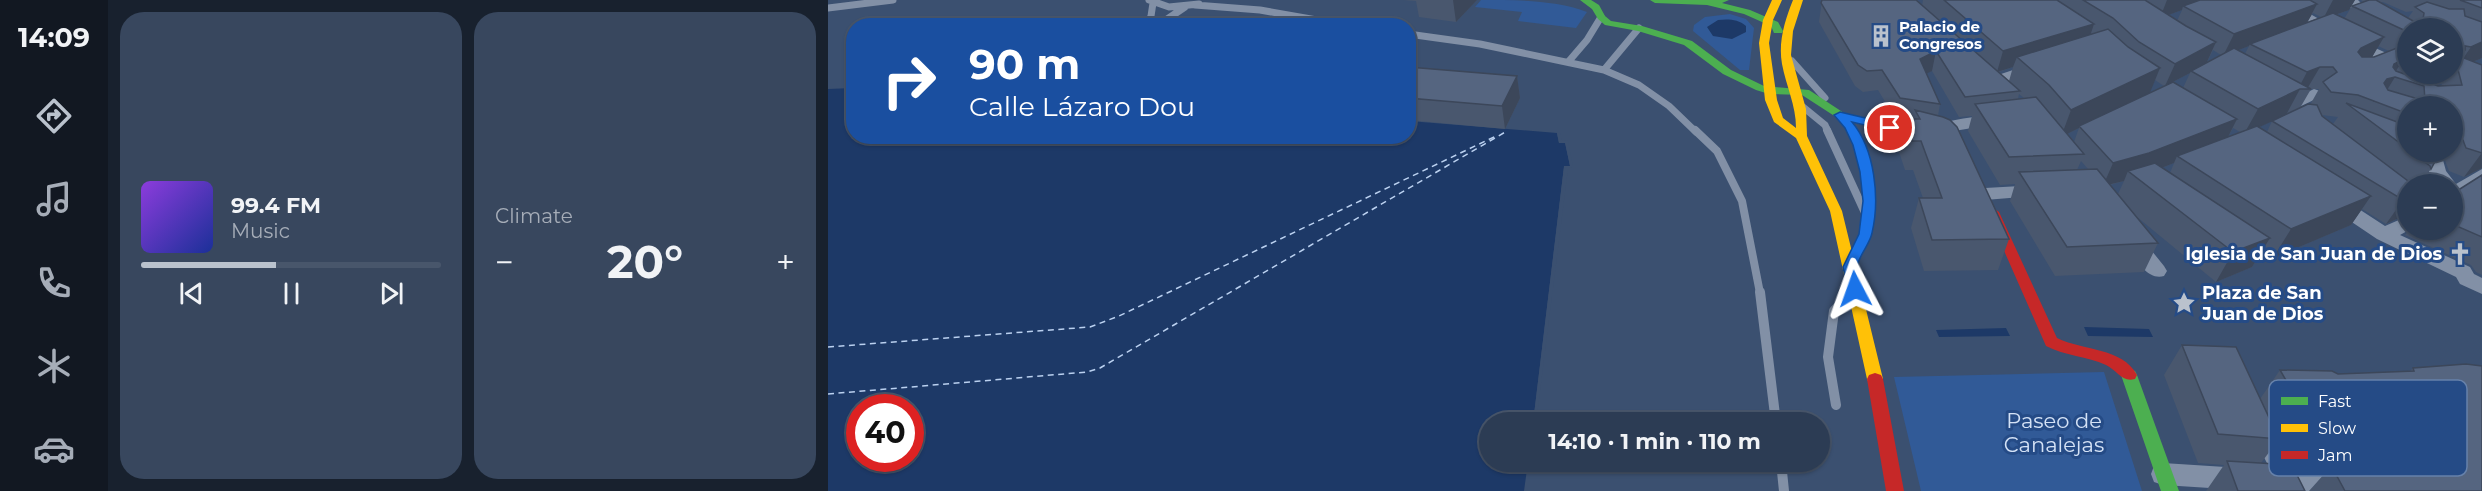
<!DOCTYPE html>
<html lang="en">
<head>
<meta charset="utf-8">
<style>
	:root { --surface:#2c3c54; --page:#38475e; --text:#f1f3f6; --muted:#a6adb8; --line:#48566b; --accent:#bac2cd }
	body { margin:0; font-family:Montserrat,sans-serif; background:var(--page); color:var(--text); height:100vh; display:flex; flex-direction:column; font-size:22px; white-space:nowrap }
	* { box-sizing:border-box; margin:0 }
	p { font-size:20px; color:var(--muted) }
	.icon { flex:none; width:33px; height:33px; fill:none; stroke:currentColor; stroke-width:2; stroke-linecap:round; stroke-linejoin:round }
	.map { position:relative; flex:1; overflow:hidden }
	.panel { display:flex; flex-direction:column; gap:12px; padding:12px; background:#18212e; width:720px }
	.panel>* { flex:none }
	.top-card { position:absolute; left:18px; top:18px; width:570px; height:126px; border-radius:24px; box-shadow:0 2px 4px #0004,0 0 0 2px var(--line); background:#1a4fa0; color:#fff; overflow:hidden }
	.controls { position:absolute; left:1569px; top:18px; display:grid; gap:12px }
	.controls a { display:grid; place-items:center; width:66px; height:66px; border-radius:50%; background:var(--surface); box-shadow:0 2px 4px #0004,0 0 0 2px var(--line); font-size:30px }
	.speed { position:absolute; left:18px; top:394px; display:flex; gap:12px; font-size:30px; font-weight:700; text-align:center }
	.speed>* { display:grid; place-content:center; width:78px; height:78px; border-radius:50%; background:var(--surface); box-shadow:0 2px 4px #0004,0 0 0 2px var(--line); line-height:1 }
	.speed .limit { border:9px solid #d22; background:#fff; color:#111 }
	.pin { position:absolute; display:grid; place-items:center; width:51px; height:51px; color:#fff; margin:-26px; border:3px solid #fff; border-radius:50%; box-shadow:0 2px 6px #0007 }
	.me { position:absolute; width:66px; margin:-33px; rotate:356deg; stroke-linejoin:round; filter:drop-shadow(0 0 4px #0008) }
	.turn { display:flex; align-items:center; gap:21px; height:126px; padding:0 24px; font-size:27px }
	.turn .icon { width:78px; height:78px; stroke-width:2.5 }
	.turn b { display:block; font-size:42px; line-height:51px }
	.big { font-size:45px; font-weight:700; line-height:1.1 }
	.panel .card { flex:1; display:flex; flex-direction:column; justify-content:center; gap:9px; min-width:0; padding:0 21px; border-radius:24px; background:var(--page) }
	.song { display:flex; align-items:center; gap:18px }
	.cover { width:72px; height:72px; border-radius:9px; background:linear-gradient(135deg,hsl(270 70% 55%),hsl(230 70% 35%)) }
	.played { height:6px; border-radius:3px; background:linear-gradient(90deg,var(--accent) 45%,var(--line) 45%) }
	.keys { display:flex; justify-content:space-around; direction:ltr }
	.heat { display:flex; justify-content:space-between; align-items:center; font-size:33px; direction:ltr }
	.panel .tiles { flex:1; display:grid; gap:12px; grid-template-columns:repeat(2,1fr) }
	.trip { position:absolute; left:651px; top:412px; width:351px; height:60px; border-radius:30px; background:var(--surface); box-shadow:0 2px 4px #0004,0 0 0 2px var(--line); font-weight:700; line-height:60px; text-align:center }
	main { display:flex; flex:1; min-height:0 }
	.tabs { display:flex; flex-direction:column; width:108px; justify-content:space-around; align-items:center; background:#121822; color:var(--muted) }
	.tabs .icon { width:42px; height:42px }
	.tabs .on { color:var(--accent) }
	.tabs b { font-size:27px; color:var(--text) }
	.map>svg:first-child { display:block }
</style>
</head>
<body>
<main>
<nav class="tabs">
<b>14:09</b>
<svg class="icon on" aria-label="directions" viewBox="0 0 24 24"><path d="M12 3l9 9-9 9-9-9zM9 14v-3h6M13 9l2 2-2 2"/></svg>
<svg class="icon" aria-label="music" viewBox="0 0 24 24"><path d="M9 18V5l10-2v13"/><circle cx="6" cy="18" r="3"/><circle cx="16" cy="16" r="3"/></svg>
<svg class="icon" aria-label="phone" viewBox="0 0 24 24"><path d="M5 4h4l2 5-3 2q2 4 5 5l2-3 5 2v4C11 20 4 13 5 4z"/></svg>
<svg class="icon" aria-label="climate" viewBox="0 0 24 24"><path d="M12 3v18M4 7l16 10M4 17L20 7"/></svg>
<svg class="icon" aria-label="car" viewBox="0 0 24 24"><path d="M5 17H2v-5l4-1 3-4h7l3 4 3 1v5h-3M9 17h6M6 11h13"/><circle cx="7" cy="17" r="2"/><circle cx="17" cy="17" r="2"/></svg>
</nav>
<section class="panel">
<div class="tiles">
<div class="card">
<div class="song"><i class="cover"></i><div><b>99.4 FM</b><p>Music</p></div></div>
<div class="played"></div>
<div class="keys"><svg class="icon" aria-label="previous" viewBox="0 0 24 24"><path d="M18 5L8 12l10 7zM5 5v14"/></svg><svg class="icon" aria-label="pause" viewBox="0 0 24 24"><path d="M8 5v14M16 5v14"/></svg><svg class="icon" aria-label="next" viewBox="0 0 24 24"><path d="M6 5l10 7-10 7zM19 5v14"/></svg></div>
</div>
<div class="card"><p>Climate</p>
<div class="heat"><a>−</a><b class="big">20°</b><a>+</a></div>
</div>
</div>
</section>
<div class="map">
<svg width="1654" height="491" viewBox="0 0 1654 491">
	<rect width="100%" height="100%" fill="#3b5070"/>
	<path fill="#315a97" d="M653,0C687,0 728,0 759,12L748,28L690,21L694,12L647,7Z
		M902,14L918,19L926,28L921,70H912L865,31L866,25L877,17Z
		M1276,372L1314,491H1093L1066,377Z"/>
	<path fill="#1d3967" fill-rule="evenodd" d="M890,20C900,19 910,19 918,26V32L904,39L885,36L879,27Z
		M25,88L26,136H580L581,121L729,133L731,143L737,142L742,166L736,167L705,423H662V462H700L696,491H0V89ZM32,408H82V459H32Z
		M1256,327L1321,329L1325,337L1260,336Z
		M1178,328L1182,336L1111,337L1108,330Z"/>
	<path fill="#3b5070" d="M729,133H732L734,140L740,141L745,166L740,169L708,423H705L736,166H742L737,143H731Z"/>
	<g fill="none" stroke-linecap="round" stroke-linejoin="round">
		<path stroke="#bbd1f0" stroke-width="1.5" stroke-dasharray="6 4.5" stroke-linecap="butt" d="M0,347L262,327L291,316L668,136
			M0,394L259,372L272,368L679,131"/>
		<path stroke="#8290a6" stroke-width="7" d="M321,0L341,7L371,4
			M367,5L432,10L523,26
			M0,8L65,0
			M318,26L323,16L325,3
			M329,26L357,7
			M580,34L652,44L776,70L811,85L841,106L868,132
			M741,61L759,40L773,17
			M964,61L997,98
			M776,70L811,28
			M975,107L997,125L1000,132
			M1012,115L1024,132"/>
		<path stroke="#8290a6" stroke-width="8" d="M867,130L889,151L914,201L932,293
			M999,130L1039,217
			M1023,130C1048,175 1046,213 1026,259"/>
		<path stroke="#8290a6" stroke-width="10" d="M932,292L948,423
			M1008,405L1000,357L1006,311L1023,293
			M953,462L956,491"/>
		<path fill="#8290a6" fill-rule="evenodd" d="M1441,0H1458L1517,34L1580,63V73L1507,40Z
			M1515,0H1530L1539,9L1580,34V45L1529,15Z
			M1209,62L1214,64L1217,67L1214,70L1166,86L1158,81L1161,78Z
			M1486,89L1492,91L1494,94L1492,97L1467,109L1459,104L1461,101Z
			M1169,115L1175,117L1177,120L1175,123L1132,130L1105,140L1097,135C1109,118 1149,117 1169,115Z
			M1609,159L1615,160L1618,171L1628,184L1654,169V182L1630,199L1624,201V184H1610C1604,177 1596,170 1603,160Z
			M1211,185L1217,187L1220,191L1217,195L1157,200L1151,198L1148,194L1151,190L1157,188Z
			M1507,196L1514,198L1557,226L1580,216L1581,230L1572,235L1642,267L1646,274L1654,278V294L1632,284L1628,277L1549,239L1500,206L1498,202L1500,198Z
			M1304,234L1311,235L1336,266L1339,271L1336,276C1318,281 1307,257 1297,245L1294,240L1297,235Z
			M1431,414L1439,417L1469,472L1512,475L1521,478L1525,486L1522,491H1444L1437,489L1433,481L1437,473L1443,471L1419,424L1423,417Z
			M1335,463L1413,468L1422,471L1426,479L1422,487L1413,490L1335,485L1326,482L1323,474L1326,466Z"/>
		<path fill="#4caf50" fill-rule="evenodd" d="M752,0H763L771,5L777,16L783,21L814,26L864,41L903,70L936,86L981,90L1016,113L1044,121L1112,135L1114,137L1108,141L1042,127L1008,117L974,95L941,94L928,90L895,74L856,45L810,31L777,25L770,19L764,9Z
			M822,0H901L894,3L922,10L950,22L955,31L954,33H946L943,26L916,14L879,5L827,3Z
			M1301,369L1307,371L1309,375L1351,491H1333L1293,375L1295,371Z"/>
		<path fill="#ffc107" fill-rule="evenodd" d="M944,0H954L945,20L941,43L949,100L955,118L968,128C968,105 958,86 954,64C950,42 957,20 965,0H975L965,31L963,55L978,109L979,136L1014,211L1055,379L1053,383L1047,385L1041,383L1039,379L1002,211L968,138L946,122L937,100L931,43L935,20Z"/>
		<path fill="#c62828" fill-rule="evenodd" d="M1165,208L1171,212L1229,338C1255,351 1294,347 1309,375L1307,379C1294,383 1289,370 1278,365C1259,356 1237,356 1218,346L1159,212Z
			M1047,373L1053,375L1055,379L1076,491H1058L1039,379L1041,375Z"/>
	</g>
	<path fill="#49576e" fill-rule="evenodd" d="M575,0H649L628,22L591,17L588,1Z
		M994,0L1094,6L1095,0H1527L1521,10L1507,15L1516,19L1524,6L1535,2L1533,0H1654V58L1645,62L1654,65V168L1636,177L1621,171L1616,158L1610,156L1603,169L1591,184H1580L1579,214L1558,224L1534,209L1523,225L1445,258L1434,251L1424,267L1388,282L1309,217L1330,243L1316,272L1227,276L1182,201L1187,184L1172,185L1140,131L1144,116L1131,117L1104,71L1098,73L1112,104L1110,116L1181,239L1170,270L1096,271L1083,228L1091,198H1095L1085,170H1077L1070,149L1076,120L1067,118L1050,90L1035,92L1027,86L991,22ZM1555,2L1578,12L1585,11L1580,18L1552,3ZM1354,10L1349,21L1340,15ZM1485,13L1493,17L1479,22ZM1580,28H1624V74H1613L1612,76L1614,86H1610L1602,83L1608,74H1580ZM1421,46L1417,54L1410,50ZM1550,46L1561,51L1546,57H1544ZM1385,50L1393,55L1379,62ZM1185,67L1181,81L1171,72ZM1362,73L1355,88L1345,82ZM1327,80L1336,86L1321,93ZM1483,89H1491L1482,105L1472,108ZM1191,94L1196,98L1190,99ZM1580,106H1624V152H1580ZM1494,115L1510,117L1505,124ZM1444,121L1439,132L1431,127ZM1251,128L1246,142L1239,134ZM1405,128L1412,132L1400,137ZM1253,161L1260,169L1249,170ZM1346,163L1342,173L1334,168ZM1296,181L1290,194L1282,185Z
		M580,67L689,76L692,98L677,129L580,120Z
		M1654,175V275L1648,272L1643,265L1577,235L1581,230H1624V194Z
		M1354,345L1432,399L1452,370L1510,374L1582,371L1585,368L1654,491H1481L1498,472L1470,470L1436,406L1451,439L1433,463L1477,491H1378L1396,465L1370,463L1336,375Z"/>
	<path fill="#3c475a" d="M625,0H649L628,22Z
		M1339,0H1380L1355,6L1354,10L1332,18Z
		M1505,0H1527L1521,10L1495,19Z
		M1489,4L1478,25L1422,44L1421,46L1395,56L1406,34Z
		M1266,24L1259,45L1189,57L1185,67L1169,72L1175,51Z
		M1556,37L1543,59L1520,69L1530,52L1533,48Z
		M1388,42L1378,64L1363,71L1362,73L1337,86L1347,64Z
		M1654,42V58L1630,68V66L1643,47Z
		M1108,51L1104,71L1087,79L1092,59Z
		M1576,59L1563,78L1567,77L1553,100L1545,102L1566,64Z
		M1492,67L1479,89H1472L1458,115L1416,134L1430,109L1469,91L1479,72Z
		M1332,68L1321,95L1251,126V128L1233,137L1243,110Z
		M689,76L692,98L677,129L674,106Z
		M1409,119L1397,143L1349,156L1346,163L1310,177L1300,171L1296,181L1275,186L1285,163Z
		M1654,153V168L1636,177L1653,154Z
		M1543,196L1523,225L1445,258L1463,229Z
		M1580,198L1579,214L1558,224L1575,200Z
		M1442,238L1424,267L1388,282L1405,252Z"/>
	<path fill="#556580" stroke="#3c475a" stroke-width="1.5" fill-rule="evenodd" d="M994,0H1088L1192,91L1137,97L1108,51L1092,59L1112,104L1072,98L1054,70L1039,71L1030,65L993,3Z
		M1116,0H1229L1266,24L1175,51Z
		M1255,0H1317L1358,26L1388,42L1347,64L1311,42L1285,18Z
		M1372,0H1482L1489,4L1406,34L1355,6Z
		M1541,0H1548L1594,26L1596,13L1587,7L1599,2L1621,9H1636L1637,16L1654,22V42L1643,47L1637,46V50H1624V28H1580V32L1524,6Z
		M1632,0H1654V8Z
		M1505,13L1556,37L1533,48L1530,52L1534,57H1546L1574,46L1580,48V60L1576,59L1566,64L1565,67L1568,71L1610,86L1634,85L1626,54L1654,65V153L1638,148L1633,135L1624,132V106H1580V114L1530,95L1503,92L1495,82L1509,72L1505,67H1492L1479,72L1422,44ZM1567,77L1596,86L1597,101L1560,90L1556,83L1559,79Z
		M1280,29L1300,47L1332,68L1243,110L1221,85L1189,57Z
		M1406,48L1483,89H1472L1430,109L1363,71Z
		M580,67L689,76L674,106L580,98Z
		M1345,82L1409,119L1321,153L1285,163L1251,126Z
		M1208,97L1256,154L1181,157L1147,104Z
		M1518,103L1580,126V149Z
		M1480,104L1489,105L1494,116L1584,184H1580V198L1575,200L1444,121Z
		M1087,110L1115,117L1122,120L1129,127L1181,239L1104,240L1091,198H1114L1093,141H1084L1076,119H1092Z
		M1429,126L1543,196L1463,229L1349,156Z
		M1583,152H1612L1603,169L1602,166Z
		M1327,163L1442,238L1405,252L1300,171Z
		M1269,169L1330,243L1239,247L1191,172Z
		M1654,175V237L1624,224V194Z
		M1354,345L1408,347L1451,439L1390,434Z
		M1638,364L1654,366V491H1517L1503,465H1623L1625,462L1620,454L1609,450L1494,442L1452,370L1504,371L1510,374L1586,371L1585,368Z
		M1399,461L1464,465L1477,491H1410Z"/>
	<path fill="#1a73e8" stroke="#114b97" stroke-width="1.5" d="M1012,112L1067,125L1068,128L1062,131L1024,122C1047,149 1052,199 1044,233C1042,244 1031,255 1029,267C1028,273 1033,283 1034,289L1027,294L1020,289L1015,267L1031,234L1035,201L1032,172L1025,145L1017,128L1006,115Z"/>
	<defs>
		<g id="building-bare" transform="scale(1.8)"><path d="M-4-6H4V6H1V3H-1V6H-4ZM-2.5-4.3h1.7v1.8h-1.7ZM.8-4.3h1.7v1.8H.8ZM-2.5-1h1.7V.8h-1.7ZM.8-1h1.7V.8H.8Z" fill="#bac2cd" stroke="#254b86" stroke-width="2.5" paint-order="stroke"/></g>
		<g id="church-bare" transform="scale(1.8)"><path d="M-1.2-6h2.4v3.5h3.3v2.4h-3.3V6h-2.4V-.1h-3.3v-2.4h3.3Z" fill="#bac2cd" stroke="#254b86" stroke-width="2.5" paint-order="stroke"/></g>
		<g id="sight-bare" transform="scale(1.8)"><path d="M0-6L1.8-2.2L6-1.7L2.9 1.2L3.7 5.4L0 3.3L-3.7 5.4L-2.9 1.2L-6-1.7L-1.8-2.2Z" fill="#bac2cd" stroke="#254b86" stroke-width="2.5" paint-order="stroke"/></g>
	</defs>
	<g fill-rule="evenodd">
		<use href="#building-bare" x="1053" y="36"/>
		<use href="#church-bare" x="1632" y="254"/>
		<use href="#sight-bare" x="1356" y="303"/>
	</g>
	<g text-anchor="middle" stroke-width="6" stroke-linejoin="round" paint-order="stroke">
		<g font-size="15" font-weight="bold" fill="#fff" stroke="#254b86" text-anchor="start">
			<text x="1071" y="32">Palacio de<tspan x="1071" dy="17">Congresos</tspan></text>
		</g>
		<g font-size="18" font-weight="bold" fill="#fff" stroke="#254b86" text-anchor="end">
			<text x="1614" y="260">Iglesia de San Juan de Dios</text>
			<text x="1374" y="299" text-anchor="start">Plaza de San<tspan x="1374" dy="21">Juan de Dios</tspan></text>
		</g>
		<g font-size="21" fill="#d4e2f6" stroke="#254b86">
			<text x="1226" y="428">Paseo de<tspan x="1226" dy="24">Canalejas</tspan></text>
		</g>
	</g>
	<rect x="1441" y="380" width="198" height="96" rx="9" fill="#254b86" stroke="#6681aa" stroke-width="1.5"/>
	<rect x="1453" y="397" width="27" height="8" fill="#4caf50"/>
	<rect x="1453" y="424" width="27" height="8" fill="#ffc107"/>
	<rect x="1453" y="451" width="27" height="8" fill="#c62828"/>
	<g font-size="16" fill="#fff">
		<text x="1490" y="407">Fast</text>
		<text x="1490" y="434">Slow</text>
		<text x="1490" y="461">Jam</text>
	</g>
</svg>
<div class="controls">
<a><svg class="icon" aria-label="layers" viewBox="0 0 24 24"><path d="M12 4l9 5-9 5-9-5zM3 14l9 5 9-5"/></svg></a>
<a>+</a>
<a>−</a>
</div>
<div class="speed"><div class="limit">40</div></div>
<div class="pin" style="left:1062px;top:128px;background:#d93025"><svg class="icon" aria-label="arrive" viewBox="0 0 24 24"><path d="M6 21V4h12l-3 4 3 4H6"/></svg></div>
<svg class="me" style="left:1027px;top:289px" viewBox="-20 -20 40 40"><path d="M0-17L14 15 0 8-14 15z" fill="#1a73e8" stroke="#fff" stroke-width="4"/></svg>
<div class="trip">14:10 · 1 min · 110 m</div>
<div class="top-card">
<div class="turn"><svg class="icon" aria-label="right" viewBox="0 0 24 24"><path d="M7 20v-9h11M14 6l5 5-5 5"/></svg><div><b>90 m</b>Calle Lázaro Dou</div></div>
</div>
</div>
</main>
</body>
</html>
